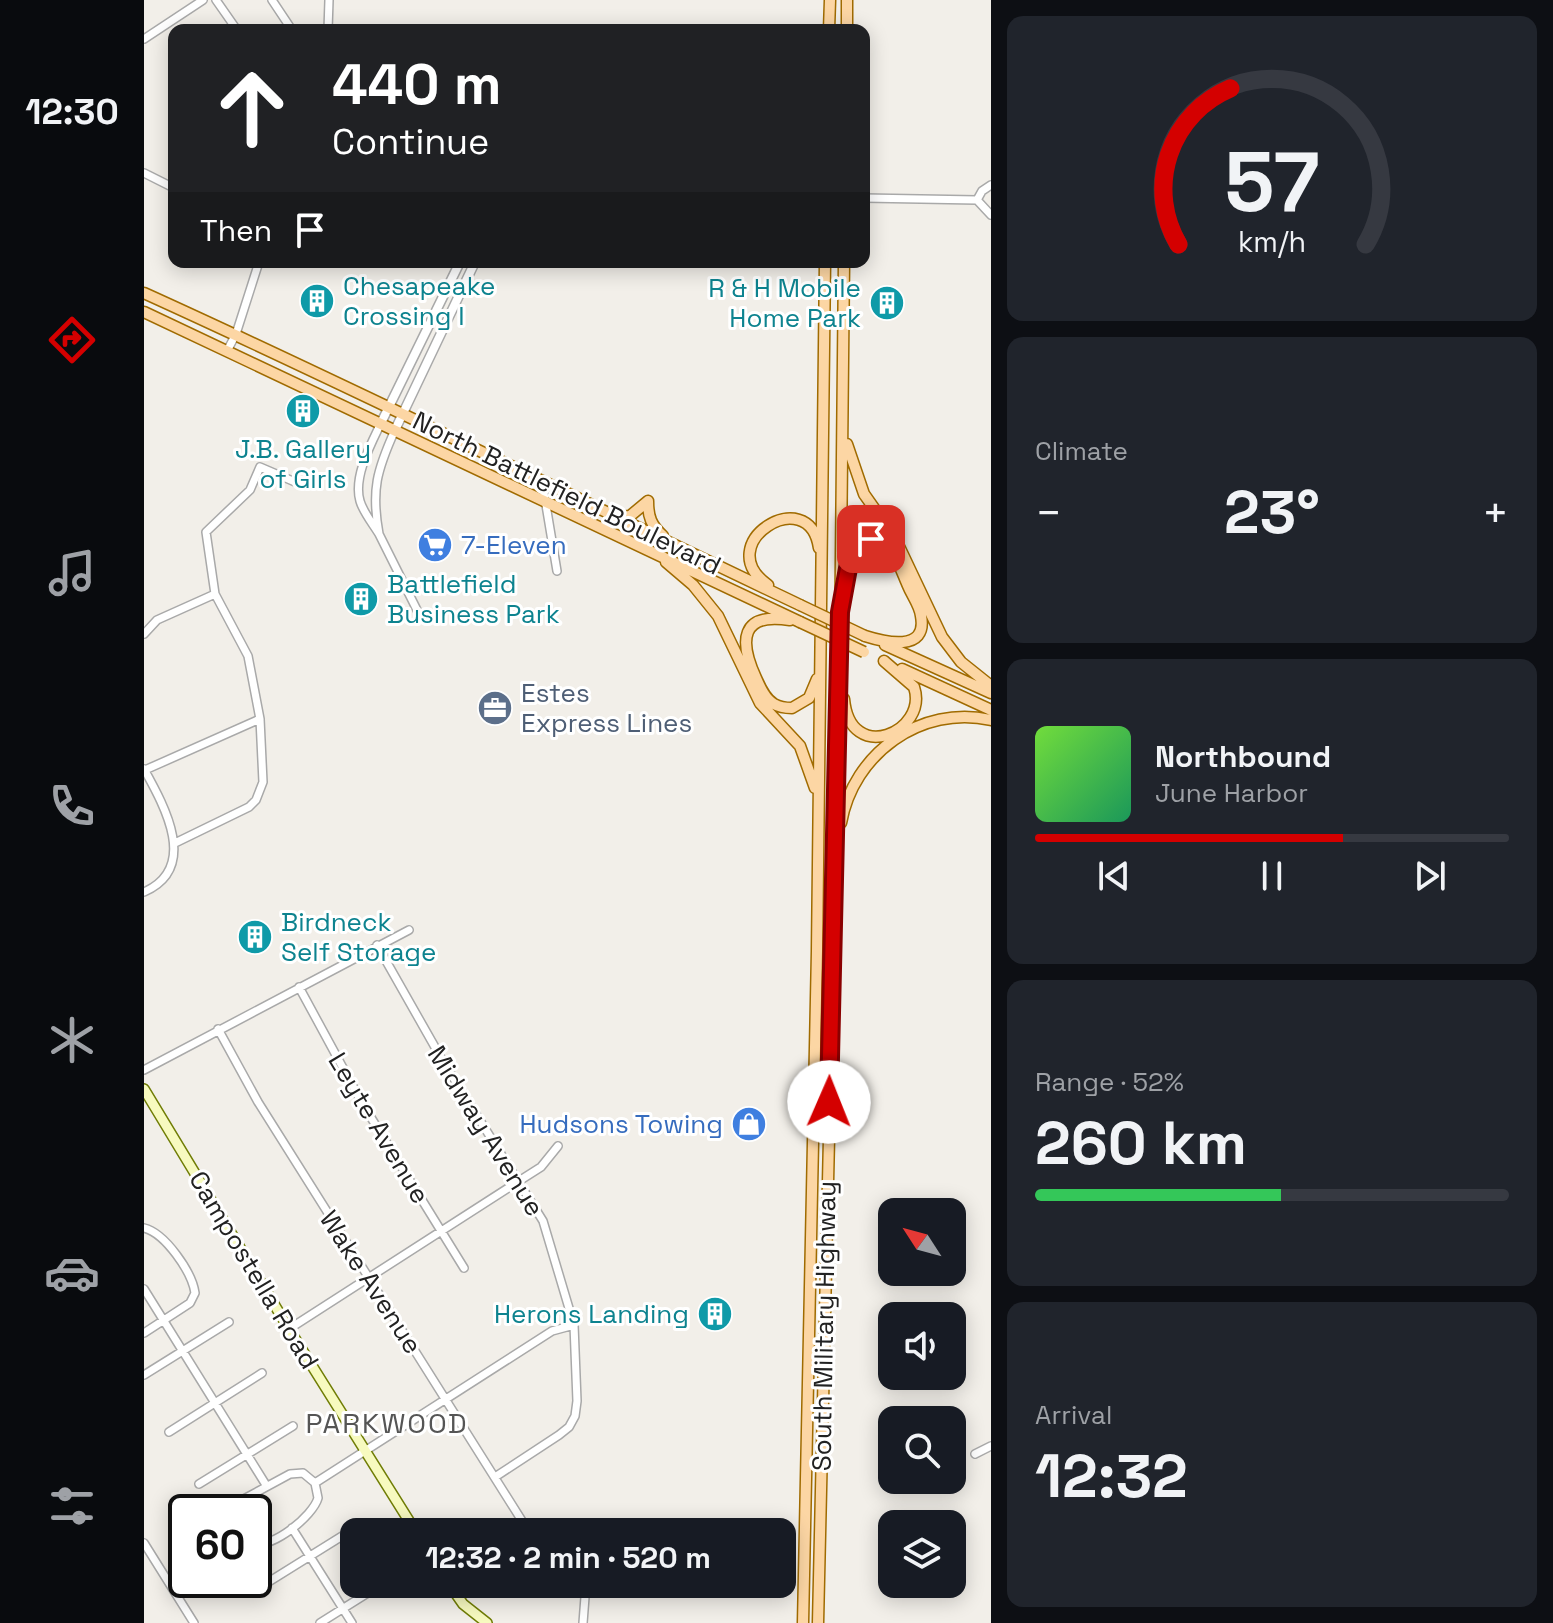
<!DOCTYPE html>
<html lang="en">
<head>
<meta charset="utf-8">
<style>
	:root { --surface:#171b24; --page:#20242c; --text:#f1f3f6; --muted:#9ea1a6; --line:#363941; --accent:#d40000 }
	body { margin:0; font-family:"Space Grotesk",sans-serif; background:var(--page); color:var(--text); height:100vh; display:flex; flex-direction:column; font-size:30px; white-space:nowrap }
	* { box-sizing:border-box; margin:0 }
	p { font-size:26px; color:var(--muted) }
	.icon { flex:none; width:44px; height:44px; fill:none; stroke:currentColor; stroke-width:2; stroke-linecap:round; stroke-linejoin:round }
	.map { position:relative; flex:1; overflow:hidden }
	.side { display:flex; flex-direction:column; gap:16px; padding:16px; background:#0d0f14; width:562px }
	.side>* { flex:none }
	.banner { position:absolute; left:24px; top:24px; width:702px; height:244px; border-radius:16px; box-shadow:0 4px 20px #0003; background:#202124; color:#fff; overflow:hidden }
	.needle { width:52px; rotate:306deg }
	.controls { position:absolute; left:734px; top:1198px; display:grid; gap:16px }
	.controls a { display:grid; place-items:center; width:88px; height:88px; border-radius:16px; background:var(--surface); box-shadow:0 4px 20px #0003; font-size:40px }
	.speed { position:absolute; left:24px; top:1494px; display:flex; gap:16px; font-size:40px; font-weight:700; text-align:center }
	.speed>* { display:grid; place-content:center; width:104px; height:104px; border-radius:50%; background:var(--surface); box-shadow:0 4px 20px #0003; line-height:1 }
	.speed .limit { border:4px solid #111; border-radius:12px; background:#fff; color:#111 }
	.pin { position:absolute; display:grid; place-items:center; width:68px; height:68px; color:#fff; margin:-34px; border-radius:16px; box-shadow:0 4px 12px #0006 }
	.me { position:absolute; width:88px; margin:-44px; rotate:1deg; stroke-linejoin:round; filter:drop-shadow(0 0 6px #0008) }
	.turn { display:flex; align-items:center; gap:28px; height:168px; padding:0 32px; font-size:36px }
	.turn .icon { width:104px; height:104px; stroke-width:2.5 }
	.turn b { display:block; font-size:56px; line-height:68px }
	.then { display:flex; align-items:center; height:76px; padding:0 32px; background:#0003; gap:16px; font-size:30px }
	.big { font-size:60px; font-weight:700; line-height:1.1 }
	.side .card { flex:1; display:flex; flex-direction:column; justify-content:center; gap:12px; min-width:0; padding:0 28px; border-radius:16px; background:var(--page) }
	.side .dial { align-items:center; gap:0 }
	.dial svg { height:208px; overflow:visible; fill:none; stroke:var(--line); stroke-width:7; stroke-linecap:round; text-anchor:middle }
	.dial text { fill:var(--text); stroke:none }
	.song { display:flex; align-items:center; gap:24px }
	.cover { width:96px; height:96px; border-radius:12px; background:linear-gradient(135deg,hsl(100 70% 55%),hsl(150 70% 35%)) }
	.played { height:8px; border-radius:4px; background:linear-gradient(90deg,var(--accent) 65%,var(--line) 65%) }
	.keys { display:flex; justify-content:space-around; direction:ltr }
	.heat { display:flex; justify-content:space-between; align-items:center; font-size:44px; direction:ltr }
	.charge { height:12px; border-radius:6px; background:linear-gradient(90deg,#34c759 52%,var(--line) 0) }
	.trip { position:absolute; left:196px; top:1518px; width:456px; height:80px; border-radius:16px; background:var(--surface); box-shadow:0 4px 20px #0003; font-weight:700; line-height:80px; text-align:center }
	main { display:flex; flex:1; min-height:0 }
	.tab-bar { display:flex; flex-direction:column; width:144px; justify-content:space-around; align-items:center; background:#090b0e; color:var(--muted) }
	.tab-bar .icon { width:56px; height:56px }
	.tab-bar .on { color:var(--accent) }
	.tab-bar b { font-size:36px; color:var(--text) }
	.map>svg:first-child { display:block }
</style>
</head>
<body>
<main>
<nav class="tab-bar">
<b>12:30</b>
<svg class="icon on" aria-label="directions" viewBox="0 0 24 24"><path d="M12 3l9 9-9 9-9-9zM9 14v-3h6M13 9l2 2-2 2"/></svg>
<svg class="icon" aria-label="music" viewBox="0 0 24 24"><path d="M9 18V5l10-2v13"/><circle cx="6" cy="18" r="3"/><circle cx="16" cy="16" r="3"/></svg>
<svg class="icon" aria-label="phone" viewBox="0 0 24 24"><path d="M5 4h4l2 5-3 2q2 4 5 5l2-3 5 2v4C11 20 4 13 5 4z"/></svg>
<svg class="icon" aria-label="climate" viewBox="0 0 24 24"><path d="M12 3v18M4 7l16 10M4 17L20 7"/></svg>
<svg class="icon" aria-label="car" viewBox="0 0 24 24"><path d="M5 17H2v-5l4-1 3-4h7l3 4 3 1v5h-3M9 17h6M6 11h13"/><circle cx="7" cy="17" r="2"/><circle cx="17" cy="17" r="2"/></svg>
<svg class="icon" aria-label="filters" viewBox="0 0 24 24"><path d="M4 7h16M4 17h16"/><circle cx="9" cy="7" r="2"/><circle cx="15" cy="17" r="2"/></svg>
</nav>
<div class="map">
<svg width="847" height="1623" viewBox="0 0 847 1623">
	<rect width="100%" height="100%" fill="#f2efe9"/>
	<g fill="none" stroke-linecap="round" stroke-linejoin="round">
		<g stroke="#a9a9a9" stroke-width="10">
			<path id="minor" d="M72,0L93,30
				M128,0L148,30
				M184,30L185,0
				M0,39L59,0
				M0,173L30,188
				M720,198L833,200
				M833,200L838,191L847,185
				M833,200L847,215
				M83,351L92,334L115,262
				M237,423C227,444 209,477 216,501C219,512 229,524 235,534C227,490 233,470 251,430
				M398,481L413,571
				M235,534L275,614
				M0,634L13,620L71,594
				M0,769C21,807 55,868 0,892
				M1,770L116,719
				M31,843L105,807L112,800L119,782L116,719L104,656L71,594L62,532L106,490L116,467L151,482
				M233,945L300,1063L399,1221L430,1325L433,1401L431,1416L425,1427L415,1435L351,1477
				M155,987L218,1103L320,1268
				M74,1029L114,1102L385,1532
				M0,1070L265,930
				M0,1228C21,1233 48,1272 51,1293L46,1303L0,1333
				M0,1289L122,1485
				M145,1329L375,1181L397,1167L414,1146
				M0,1375L85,1322
				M25,1432L118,1373
				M831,1454L847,1446
				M171,1483L408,1331L430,1325
				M55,1484L149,1426
				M92,1512L94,1503L98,1500L146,1474L159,1473L171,1483L174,1498C169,1516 128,1549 110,1543
				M148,1528L208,1623
				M0,1543L50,1623
				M118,1586L211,1528
				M176,1623L238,1584
				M439,1623L442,1584"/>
		</g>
		<g stroke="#a9a9a9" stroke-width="11">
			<path id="tertiary" d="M237,423L316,262
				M251,430L331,262"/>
		</g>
		<g stroke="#707d05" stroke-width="12">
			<path id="secondary" d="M0,1089L145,1329L272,1532
				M305,1584L319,1604L343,1623"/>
		</g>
		<g stroke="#a06b00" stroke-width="13">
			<path id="primary" d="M685,30L686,0
				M703,30V0
				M0,293C221,393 437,501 656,605
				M0,312L656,622
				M703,444L720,494L751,538L798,637L817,662L847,686
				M504,501C504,517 507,525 519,536
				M472,517L486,516L504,501
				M522,562L549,585L574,616L616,703L656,746L671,788
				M702,574C704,566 704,557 708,550C717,536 736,536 746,548C754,559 759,575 765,588C769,597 776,606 777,616C784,653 740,642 721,636
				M624,585C565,544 665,481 675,548
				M646,620C596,612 595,641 612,678C616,687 621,699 630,704C635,707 642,708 648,708L665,698L673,679
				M741,645L847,693
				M758,669L847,710
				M700,699C706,766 785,732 770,687L740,661
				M697,823C709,754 777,704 847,720
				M659,1623L673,951L681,262
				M674,1623L696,653L700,262"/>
		</g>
		<use href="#minor" stroke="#fff" stroke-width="7"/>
		<use href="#tertiary" stroke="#fff" stroke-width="8"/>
		<use href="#secondary" stroke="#f7fabf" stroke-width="9"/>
		<use href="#primary" stroke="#fcd6a4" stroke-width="10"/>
		<g stroke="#a06b00" stroke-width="13" stroke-linecap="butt">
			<path id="primary-bridge" d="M656,605L721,636
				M656,622L720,652"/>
		</g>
		<use href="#primary-bridge" stroke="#fcd6a4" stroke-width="10"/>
	</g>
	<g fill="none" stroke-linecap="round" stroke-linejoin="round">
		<g stroke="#8a0000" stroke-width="20">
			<path id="route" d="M685,1102L696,612L707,552L711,545L727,539"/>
		</g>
		<use href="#route" stroke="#d40000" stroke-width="14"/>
	</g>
	<defs>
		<g id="building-disc" transform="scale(1.8)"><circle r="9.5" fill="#0f9aa8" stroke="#fff"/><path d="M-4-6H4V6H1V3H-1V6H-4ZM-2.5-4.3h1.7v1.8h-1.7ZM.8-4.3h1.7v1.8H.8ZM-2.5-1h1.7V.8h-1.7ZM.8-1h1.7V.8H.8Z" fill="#fff"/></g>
		<g id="supermarket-disc" transform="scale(1.8)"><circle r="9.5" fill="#3f7fe0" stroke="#fff"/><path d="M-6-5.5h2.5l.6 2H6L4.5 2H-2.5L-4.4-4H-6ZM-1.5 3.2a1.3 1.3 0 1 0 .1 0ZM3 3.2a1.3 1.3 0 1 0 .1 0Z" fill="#fff"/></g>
		<g id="office-disc" transform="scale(1.8)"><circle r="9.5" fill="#5c6f8a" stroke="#fff"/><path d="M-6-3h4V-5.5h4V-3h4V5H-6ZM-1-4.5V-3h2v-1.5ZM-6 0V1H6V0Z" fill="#fff"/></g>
		<g id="shop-disc" transform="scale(1.8)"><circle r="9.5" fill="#3f7fe0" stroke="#fff"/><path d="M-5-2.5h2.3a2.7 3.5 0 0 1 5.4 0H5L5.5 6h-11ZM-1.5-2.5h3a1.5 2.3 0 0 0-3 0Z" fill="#fff"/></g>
	</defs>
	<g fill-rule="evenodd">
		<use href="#building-disc" x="173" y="301"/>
		<use href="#building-disc" x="743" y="303"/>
		<use href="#building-disc" x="159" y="411"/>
		<use href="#supermarket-disc" x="291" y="545"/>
		<use href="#building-disc" x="217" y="599"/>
		<use href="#office-disc" x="351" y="708"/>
		<use href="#building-disc" x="111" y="937"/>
		<use href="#shop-disc" x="605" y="1124"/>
		<use href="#building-disc" x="571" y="1314"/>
	</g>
	<g text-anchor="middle" stroke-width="6" stroke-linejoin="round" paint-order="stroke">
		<g font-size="26" fill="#0d838f" stroke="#fff" text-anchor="start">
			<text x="199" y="295">Chesapeake<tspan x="199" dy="30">Crossing I</tspan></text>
			<text x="717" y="297" text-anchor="end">R &amp; H Mobile<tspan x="717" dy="30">Home Park</tspan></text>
			<text x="159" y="458" text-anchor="middle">J.B. Gallery<tspan x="159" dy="30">of Girls</tspan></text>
			<text x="243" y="593">Battlefield<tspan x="243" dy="30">Business Park</tspan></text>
			<text x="137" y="931">Birdneck<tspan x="137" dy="30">Self Storage</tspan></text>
			<text x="545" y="1323" text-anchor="end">Herons Landing</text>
		</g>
		<g font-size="26" fill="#222" stroke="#fff">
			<text transform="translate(423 493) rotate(26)" y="9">North Battlefield Boulevard</text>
			<text transform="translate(235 1128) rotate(59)" y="9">Leyte Avenue</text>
			<text transform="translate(342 1131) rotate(58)" y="9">Midway Avenue</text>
			<text transform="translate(110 1270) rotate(59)" y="9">Campostella Road</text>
			<text transform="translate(227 1282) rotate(57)" y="9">Wake Avenue</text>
			<text transform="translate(680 1326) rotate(-89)" y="9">South Military Highway</text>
		</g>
		<g font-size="26" fill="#366cbe" stroke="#fff" text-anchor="start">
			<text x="317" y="554">7-Eleven</text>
			<text x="579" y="1133" text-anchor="end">Hudsons Towing</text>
		</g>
		<g font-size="26" fill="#4e5e75" stroke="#fff" text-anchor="start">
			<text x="377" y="702">Estes<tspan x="377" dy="30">Express Lines</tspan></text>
		</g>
		<g font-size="28" letter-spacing="2" fill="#555" stroke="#fff">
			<text x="243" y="1433">PARKWOOD</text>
		</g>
	</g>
</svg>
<div class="controls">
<a><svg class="needle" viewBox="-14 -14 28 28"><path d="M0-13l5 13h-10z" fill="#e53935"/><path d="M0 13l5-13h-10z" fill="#9ea1a6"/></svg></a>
<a><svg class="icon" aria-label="sound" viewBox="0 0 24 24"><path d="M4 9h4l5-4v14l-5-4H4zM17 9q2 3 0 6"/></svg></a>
<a><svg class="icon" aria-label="search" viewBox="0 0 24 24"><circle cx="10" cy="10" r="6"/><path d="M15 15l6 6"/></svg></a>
<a><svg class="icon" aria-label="layers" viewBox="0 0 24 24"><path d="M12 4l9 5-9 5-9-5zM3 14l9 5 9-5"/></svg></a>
</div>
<div class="speed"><div class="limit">60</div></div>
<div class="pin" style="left:727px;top:539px;background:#d93025"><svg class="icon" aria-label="arrive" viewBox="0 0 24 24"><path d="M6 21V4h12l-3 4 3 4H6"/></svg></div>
<svg class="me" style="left:685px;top:1102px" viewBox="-20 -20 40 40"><circle r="19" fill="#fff"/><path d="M0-13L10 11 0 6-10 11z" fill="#d40000"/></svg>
<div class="trip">12:32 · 2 min · 520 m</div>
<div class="banner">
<div class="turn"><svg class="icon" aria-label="ahead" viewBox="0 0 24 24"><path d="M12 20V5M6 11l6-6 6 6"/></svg><div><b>440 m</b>Continue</div></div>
<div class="then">Then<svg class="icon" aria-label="arrive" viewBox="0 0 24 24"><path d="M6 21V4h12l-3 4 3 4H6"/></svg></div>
</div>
</div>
<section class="side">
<div class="card dial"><svg viewBox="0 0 100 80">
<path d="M14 69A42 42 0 1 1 86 69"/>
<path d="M14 69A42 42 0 0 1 34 9" stroke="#d40000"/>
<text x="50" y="56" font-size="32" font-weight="700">57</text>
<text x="50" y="72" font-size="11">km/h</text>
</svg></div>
<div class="card"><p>Climate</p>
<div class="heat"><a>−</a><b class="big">23°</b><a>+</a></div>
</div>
<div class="card">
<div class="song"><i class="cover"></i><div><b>Northbound</b><p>June Harbor</p></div></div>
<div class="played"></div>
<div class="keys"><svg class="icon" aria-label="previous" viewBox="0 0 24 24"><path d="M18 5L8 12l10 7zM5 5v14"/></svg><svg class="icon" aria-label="pause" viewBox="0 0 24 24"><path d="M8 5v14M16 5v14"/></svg><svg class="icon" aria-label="next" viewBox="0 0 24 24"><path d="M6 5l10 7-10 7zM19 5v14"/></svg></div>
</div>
<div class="card"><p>Range · 52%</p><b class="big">260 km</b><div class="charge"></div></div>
<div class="card"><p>Arrival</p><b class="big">12:32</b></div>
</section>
</main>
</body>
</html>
